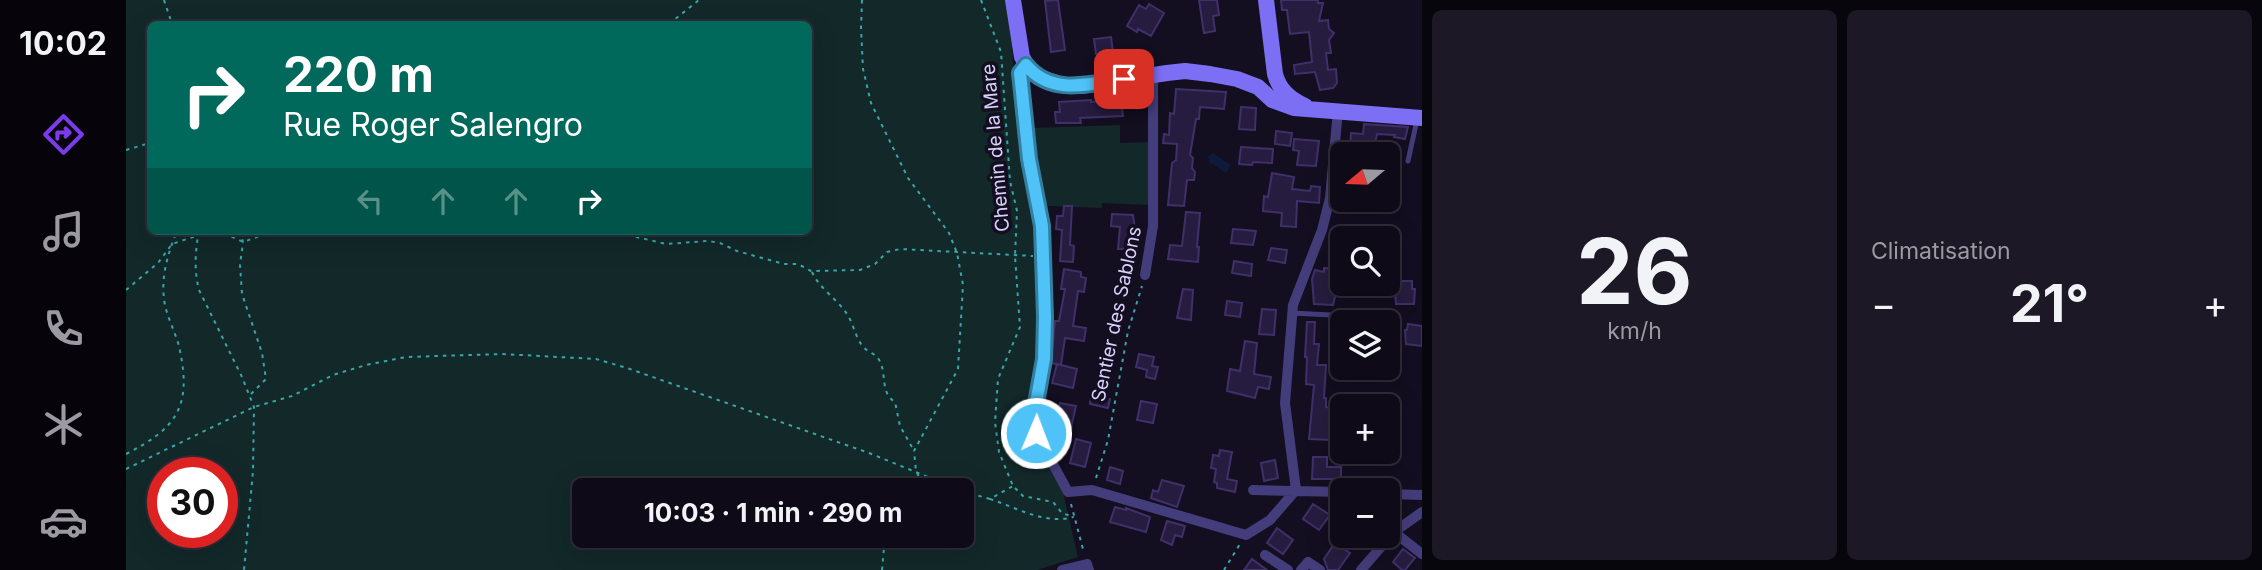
<!DOCTYPE html>
<html lang="fr">
<head>
<meta charset="utf-8">
<style>
	:root { --surface:#0e0a18; --page:#1c1825; --text:#f1f3f6; --muted:#9b9aa2; --line:#2e2b37; --accent:#7c3aed }
	body { margin:0; font-family:Inter,sans-serif; background:var(--page); color:var(--text); height:100vh; display:flex; flex-direction:column; font-size:26px; white-space:nowrap }
	* { box-sizing:border-box; margin:0 }
	p { font-size:23px; color:var(--muted) }
	.icon { flex:none; width:38px; height:38px; fill:none; stroke:currentColor; stroke-width:2; stroke-linecap:round; stroke-linejoin:round }
	.map { position:relative; flex:1; overflow:hidden }
	.details { display:flex; flex-direction:column; gap:10px; padding:10px; background:#08060d; width:840px }
	.details>* { flex:none }
	.guide { position:absolute; left:21px; top:21px; width:665px; height:214px; border-radius:10px; box-shadow:0 7px 28px #0002,0 0 0 2px var(--line); background:#00695c; color:#fff; overflow:hidden }
	.needle { width:46px; rotate:251deg }
	.fabs { position:absolute; left:1204px; top:142px; display:grid; gap:14px }
	.fabs a { display:grid; place-items:center; width:70px; height:70px; border-radius:10px; background:var(--surface); box-shadow:0 7px 28px #0002,0 0 0 2px var(--line); font-size:35px }
	.speed { position:absolute; left:21px; top:457px; display:flex; gap:14px; font-size:35px; font-weight:700; text-align:center }
	.speed>* { display:grid; place-content:center; width:91px; height:91px; border-radius:50%; background:var(--surface); box-shadow:0 7px 28px #0002,0 0 0 2px var(--line); line-height:1 }
	.speed .limit { border:10px solid #d22; background:#fff; color:#111 }
	.pin { position:absolute; display:grid; place-items:center; width:60px; height:60px; color:#fff; margin:-30px; border-radius:14px; box-shadow:0 4px 10px #0006 }
	.me { position:absolute; width:77px; margin:-38px; rotate:1deg; stroke-linejoin:round; filter:drop-shadow(0 0 5px #0008) }
	.turn { display:flex; align-items:center; gap:24px; height:147px; padding:0 21px; font-size:32px }
	.turn .icon { width:91px; height:91px; stroke-width:2.5 }
	.turn b { display:block; font-size:49px; line-height:60px }
	.lanes { display:flex; align-items:center; height:66px; padding:0 21px; background:#0003; justify-content:center; gap:35px; direction:ltr }
	.lanes .off { opacity:.35 }
	.big { font-size:52px; font-weight:700; line-height:1.1 }
	.details .widget { flex:1; display:flex; flex-direction:column; justify-content:center; gap:10px; min-width:0; padding:0 24px; border-radius:10px; background:var(--page) }
	.details .dial { align-items:center; gap:0 }
	.dial b { font-size:91px; line-height:1 }
	.heat { display:flex; justify-content:space-between; align-items:center; font-size:38px; direction:ltr }
	.details .tiles { flex:1; display:grid; gap:10px; grid-template-columns:repeat(2,1fr) }
	.trip { position:absolute; left:446px; top:478px; width:402px; height:70px; border-radius:10px; background:var(--surface); box-shadow:0 7px 28px #0002,0 0 0 2px var(--line); font-weight:700; line-height:70px; text-align:center }
	main { display:flex; flex:1; min-height:0 }
	.tab-bar { display:flex; flex-direction:column; width:126px; justify-content:space-around; align-items:center; background:#06040a; color:var(--muted) }
	.tab-bar .icon { width:49px; height:49px }
	.tab-bar .current { color:var(--accent) }
	.tab-bar b { font-size:32px; color:var(--text) }
	.map>svg:first-child { display:block }
</style>
</head>
<body>
<main>
<nav class="tab-bar">
<b>10:02</b>
<svg class="icon current" aria-label="directions" viewBox="0 0 24 24"><path d="M12 3l9 9-9 9-9-9zM9 14v-3h6M13 9l2 2-2 2"/></svg>
<svg class="icon" aria-label="music" viewBox="0 0 24 24"><path d="M9 18V5l10-2v13"/><circle cx="6" cy="18" r="3"/><circle cx="16" cy="16" r="3"/></svg>
<svg class="icon" aria-label="phone" viewBox="0 0 24 24"><path d="M5 4h4l2 5-3 2q2 4 5 5l2-3 5 2v4C11 20 4 13 5 4z"/></svg>
<svg class="icon" aria-label="climate" viewBox="0 0 24 24"><path d="M12 3v18M4 7l16 10M4 17L20 7"/></svg>
<svg class="icon" aria-label="car" viewBox="0 0 24 24"><path d="M5 17H2v-5l4-1 3-4h7l3 4 3 1v5h-3M9 17h6M6 11h13"/><circle cx="7" cy="17" r="2"/><circle cx="17" cy="17" r="2"/></svg>
</nav>
<div class="map">
<svg width="1296" height="570" viewBox="0 0 1296 570">
	<rect width="100%" height="100%" fill="#130e20"/>
	<path fill="#122829" fill-rule="evenodd" d="M0,0H883L890,103L913,227V356L901,432L937,492L952,557L911,570H0ZM24,24H682V231H24ZM37,472H96V532H37ZM458,490H836V536H458Z
		M994,125V143L1025,142L1022,205L976,203V208L920,206L908,155L905,128Z"/>
	<path fill="#0d1a3a" d="M1087,153L1105,165L1100,173L1083,162L1082,156Z"/>
	<path fill="#261c3f" stroke="#403069" stroke-width="2" d="M932,0L939,50L925,52L919,1Z
		M1073,0H1091L1093,15L1087,16L1089,31L1078,33Z
		M1155,0H1192V3H1197L1193,21L1202,20L1203,29L1208,33L1203,40L1205,53H1200L1202,70L1210,69L1211,83L1207,88L1194,90L1189,72L1169,74L1168,65L1186,62L1183,32L1164,34L1161,10H1156Z
		M1023,4L1038,13L1025,36L1012,29L1011,32L1001,26L1013,5L1020,9Z
		M985,37L987,52L970,54L968,39Z
		M1050,89L1100,92L1098,109L1074,107L1073,119H1070L1064,155L1067,158L1066,168L1069,172L1068,180H1061L1058,206L1042,205L1046,163L1050,160L1051,144L1037,143L1038,134L1043,135L1044,113L1048,114Z
		M995,98L997,116L954,118L955,123H930L929,112H934L933,102L965,100V102Z
		M1115,107L1130,108L1129,130L1113,129Z
		M1238,124L1282,127L1279,139L1268,137L1269,135L1251,134L1248,149L1224,147L1225,133L1237,134Z
		M1150,131L1166,133L1164,146L1149,144Z
		M1168,139L1193,141L1190,166L1171,165L1173,151L1167,150Z
		M1115,147L1147,149L1146,163L1127,162L1126,165L1113,164Z
		M1146,173L1168,177L1166,189L1184,191L1185,186L1194,187L1193,203L1171,201L1170,227L1155,226L1156,213L1137,211L1138,196L1142,197Z
		M938,206H946L944,245L948,246L947,262L934,261L936,230L930,229L931,216H937Z
		M1060,212L1074,213L1071,247H1073L1072,262L1042,259L1044,245L1056,246Z
		M986,214L1007,215L1010,235L1009,253L998,252V249H992L994,227L985,226Z
		M1107,229L1130,231L1127,245L1105,243Z
		M1208,241H1216V270L1205,269Z
		M1145,248L1161,250L1159,263L1142,260Z
		M1108,261L1126,264L1125,276L1106,273Z
		M1198,268L1210,269L1207,292L1210,293L1207,305L1188,304L1186,279L1189,270L1198,272Z
		M938,269L955,272V277L960,278L958,292L952,291L947,326L960,328L958,341L939,338L935,365L925,363L929,321H933L939,289H935Z
		M1267,281H1286V289H1289L1288,304H1270L1269,291H1266Z
		M1057,289L1067,290L1065,320L1051,318Z
		M1101,301L1116,303L1114,317L1099,315Z
		M1136,309L1150,310L1148,335L1133,334Z
		M1181,322H1189L1188,344H1193L1191,365H1200L1198,398H1200V407L1204,408V440L1183,439L1188,385L1180,384L1181,357H1179Z
		M1282,324L1296,326V346L1280,344L1279,330H1281Z
		M1119,341L1131,343L1128,374L1145,377L1143,389L1132,387L1129,398L1101,391L1104,369L1114,371Z
		M1013,354L1028,357L1026,366L1032,367L1029,379L1020,377L1021,370L1010,367Z
		M931,364L951,369L947,388L926,383Z
		M965,395L984,399L982,408L964,404Z
		M1015,401L1031,404L1027,423L1011,420Z
		M934,403L950,406L945,428L929,424Z
		M950,439L965,443L959,467L944,463Z
		M1094,450L1106,452L1101,479L1111,481L1109,492L1091,488V483L1088,482L1090,469L1085,468L1087,455L1093,456Z
		M1187,457H1201V467H1215V479H1186Z
		M1149,460L1152,478L1138,481L1135,463Z
		M984,467L997,471L994,484L981,480Z
		M1036,480L1058,486L1051,507L1025,498L1027,490L1032,492Z
		M1187,504L1204,515L1193,530L1177,519Z
		M989,507L1000,510V508L1024,517L1020,532L984,522Z
		M1041,521L1059,526L1056,537L1049,535L1046,545L1035,540Z
		M1151,528L1167,540L1157,554L1141,543Z
		M1209,543L1224,553L1212,570H1202L1198,559Z
		M1277,549L1289,558L1279,570H1276L1267,562Z
		M1126,559L1141,570H1118Z"/>
	<g fill="none" stroke-linecap="round" stroke-linejoin="round">
		<path stroke="#37a7a9" stroke-width="2" stroke-dasharray="3.5 5" stroke-linecap="butt" d="M38,0L46,24
			M736,0L735,28L737,69L745,103L782,178L823,233L831,253L837,285L832,369L788,451L790,471L797,485V490
			M855,0L875,52L884,181L891,211L889,256L894,327L872,379L869,422L873,452L887,486L897,496L927,502L936,513L948,517
			M543,24L573,0
			M0,150L24,143
			M73,231C69,251 68,270 73,290L116,377L128,407L127,471L118,570
			M114,231L117,242L114,265L116,294L136,353L140,379L124,395
			M423,231L437,233L455,231
			M485,231L540,244L582,241L594,243L611,251L658,264H672L685,271L734,270L749,264L761,252L774,249L907,256
			M686,272C693,288 711,299 721,314C727,323 729,335 735,344C739,351 748,353 752,358C762,373 753,392 769,402L774,426L787,449
			M0,290L32,263L46,244L79,233H98L117,242L148,231
			M0,454C49,429 66,408 54,351C51,334 40,317 38,299C35,276 42,253 51,231
			M0,469L128,407L166,396L207,375L240,365L280,357L376,354L470,359L501,368L743,453L834,490
			M970,478L982,440L1002,331L1016,286
			M836,491L864,499L887,486
			M864,499C891,508 920,525 947,517
			M945,504L958,553
			M756,570L758,548L769,536
			M1098,570L1114,544"/>
		<path stroke="#443d7b" stroke-width="5" d="M1282,161L1291,120
			M1166,313L1243,317"/>
		<path stroke="#443d7b" stroke-width="10" d="M900,65L894,73L903,158L916,226L919,317L918,359L908,422L910,433L942,492L966,490L1120,535L1144,520L1170,490
			M1019,275L1027,226V76
			M1127,490L1216,492
			M1170,490L1159,403L1167,305L1196,230L1204,198L1212,110
			M1262,494L1296,495
			M1268,532L1296,554
			M1139,555L1162,570
			M936,570L961,564L963,570
			M1175,570L1182,562L1194,570
			M1235,570L1268,532L1296,512"/>
		<path stroke="#7d6ff4" stroke-width="16" d="M887,0L896,57L905,72L917,79L940,86H955L1041,73L1059,71L1084,74L1111,79L1132,87L1146,100L1168,108L1296,118
			M1140,0L1149,74C1153,90 1164,99 1179,106"/>
	</g>
	<g fill="none" stroke-linecap="round" stroke-linejoin="round">
		<g stroke="#337fa1" stroke-width="18">
			<path id="route" d="M910,433L909,409L918,359L919,317L916,226L903,159L894,73L900,65C925,96 964,84 998,79"/>
		</g>
		<use href="#route" stroke="#4fc3f7" stroke-width="12"/>
	</g>
	<g text-anchor="middle" stroke-width="7" stroke-linejoin="round" paint-order="stroke">
		<g font-size="19" fill="#d9d1fb" stroke="#130e20">
			<text transform="translate(869 148) rotate(-95)" y="7">Chemin de la Mare</text>
			<text transform="translate(990 314) rotate(-78)" y="7">Sentier des Sablons</text>
		</g>
	</g>
</svg>
<div class="fabs">
<a><svg class="needle" viewBox="-14 -14 28 28"><path d="M0-13l5 13h-10z" fill="#e53935"/><path d="M0 13l5-13h-10z" fill="#9b9aa2"/></svg></a>
<a><svg class="icon" aria-label="search" viewBox="0 0 24 24"><circle cx="10" cy="10" r="6"/><path d="M15 15l6 6"/></svg></a>
<a><svg class="icon" aria-label="layers" viewBox="0 0 24 24"><path d="M12 4l9 5-9 5-9-5zM3 14l9 5 9-5"/></svg></a>
<a>+</a>
<a>−</a>
</div>
<div class="speed"><div class="limit">30</div></div>
<div class="pin" style="left:998px;top:79px;background:#d93025"><svg class="icon" aria-label="arrive" viewBox="0 0 24 24"><path d="M6 21V4h12l-3 4 3 4H6"/></svg></div>
<svg class="me" style="left:910px;top:433px" viewBox="-20 -20 40 40"><circle r="17" fill="#4fc3f7" stroke="#fff" stroke-width="3"/><path d="M0-11L8 9 0 5-8 9z" fill="#fff"/></svg>
<div class="trip">10:03 · 1 min · 290 m</div>
<div class="guide">
<div class="turn"><svg class="icon" aria-label="right" viewBox="0 0 24 24"><path d="M7 20v-9h11M14 6l5 5-5 5"/></svg><div><b>220 m</b>Rue Roger Salengro</div></div>
<div class="lanes"><svg class="icon off" aria-label="left" viewBox="0 0 24 24"><path d="M17 20v-9H6M10 6l-5 5 5 5"/></svg><svg class="icon off" aria-label="ahead" viewBox="0 0 24 24"><path d="M12 20V5M6 11l6-6 6 6"/></svg><svg class="icon off" aria-label="ahead" viewBox="0 0 24 24"><path d="M12 20V5M6 11l6-6 6 6"/></svg><svg class="icon" aria-label="right" viewBox="0 0 24 24"><path d="M7 20v-9h11M14 6l5 5-5 5"/></svg></div>
</div>
</div>
<section class="details">
<div class="tiles">
<div class="widget dial"><b>26</b><p>km/h</p></div>
<div class="widget"><p>Climatisation</p>
<div class="heat"><a>−</a><b class="big">21°</b><a>+</a></div>
</div>
</div>
</section>
</main>
</body>
</html>
